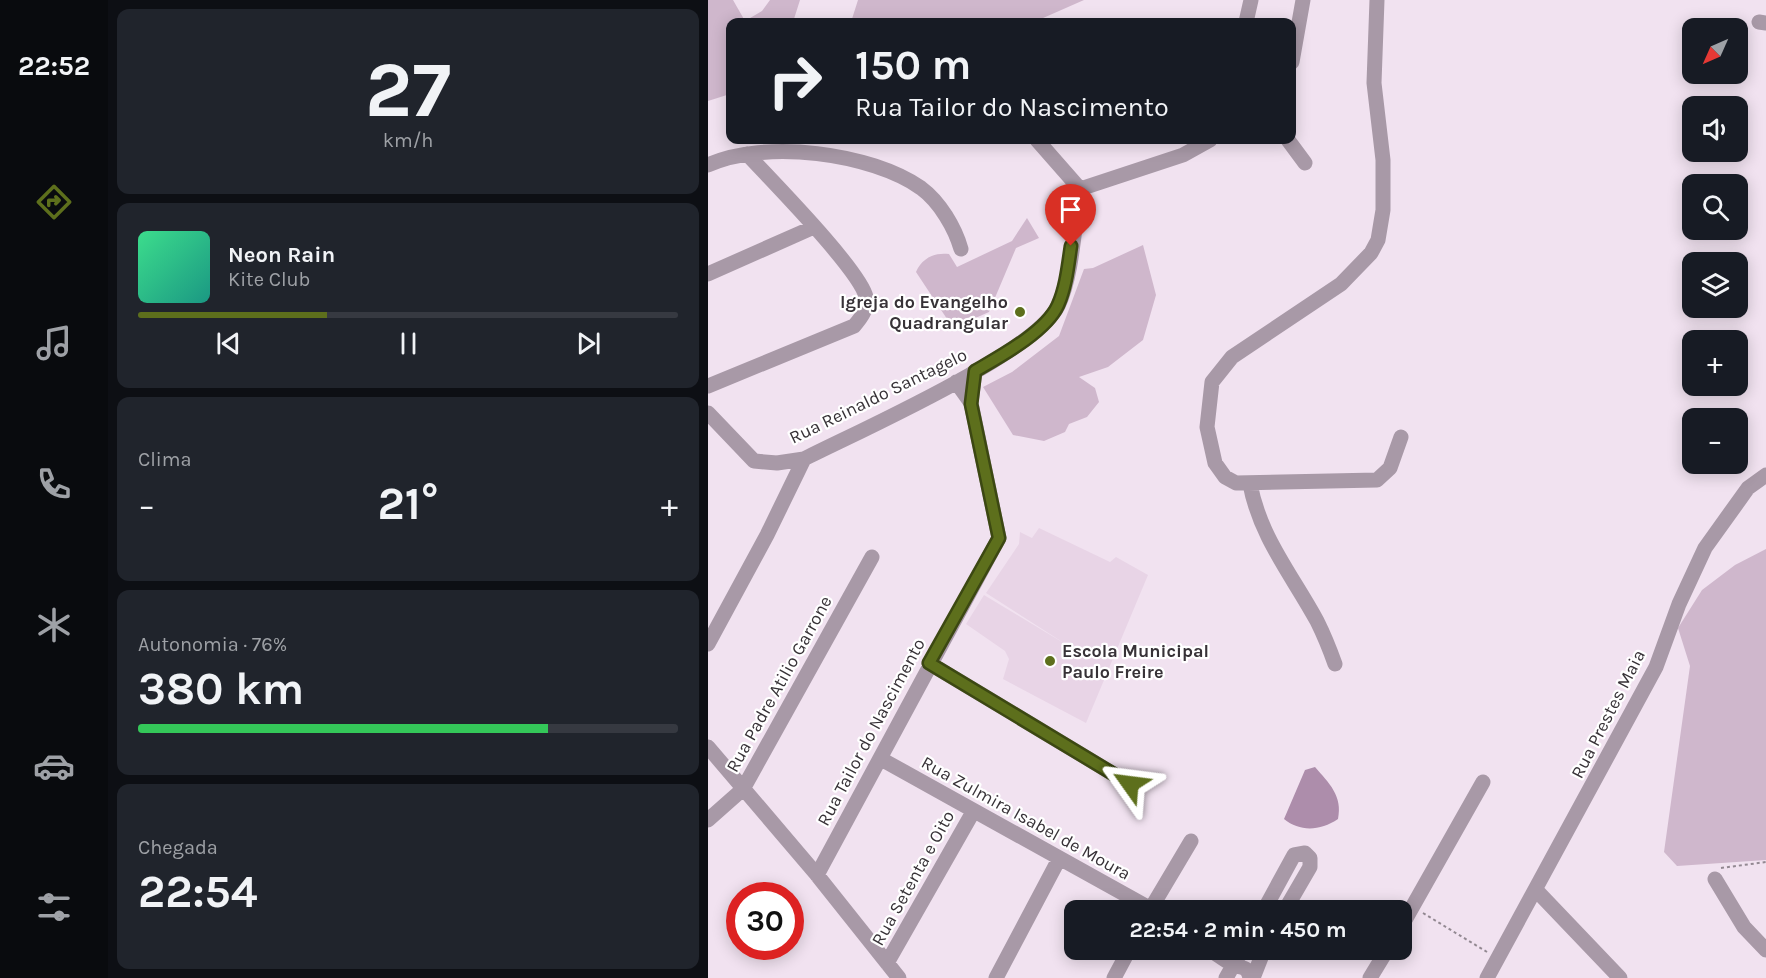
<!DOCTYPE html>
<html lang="pt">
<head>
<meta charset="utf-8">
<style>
	:root { --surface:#171b24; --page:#20242c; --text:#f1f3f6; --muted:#9ea1a6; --line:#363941; --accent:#5d6f1c }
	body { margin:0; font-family:Karla,sans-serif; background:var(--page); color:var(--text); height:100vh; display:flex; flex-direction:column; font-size:22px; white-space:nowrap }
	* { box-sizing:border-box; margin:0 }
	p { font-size:20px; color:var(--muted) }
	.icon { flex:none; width:33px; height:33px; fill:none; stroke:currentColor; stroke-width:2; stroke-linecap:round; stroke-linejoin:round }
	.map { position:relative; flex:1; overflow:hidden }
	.panel { display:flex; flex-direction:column; gap:9px; padding:9px; background:#0d0f14; width:600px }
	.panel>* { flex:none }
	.banner { position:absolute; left:18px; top:18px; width:570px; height:126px; border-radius:12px; box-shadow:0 3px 15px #0003; background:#171b24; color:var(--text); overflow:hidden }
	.needle { width:39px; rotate:225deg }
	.fabs { position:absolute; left:974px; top:18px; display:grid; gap:12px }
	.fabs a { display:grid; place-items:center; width:66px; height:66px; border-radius:12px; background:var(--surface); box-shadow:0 3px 15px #0003; font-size:30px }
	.speed { position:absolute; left:18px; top:882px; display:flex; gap:12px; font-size:30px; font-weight:700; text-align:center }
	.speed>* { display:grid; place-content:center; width:78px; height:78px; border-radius:50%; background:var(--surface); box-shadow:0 3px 15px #0003; line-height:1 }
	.speed .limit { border:9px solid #d22; background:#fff; color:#111 }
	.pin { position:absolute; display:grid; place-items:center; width:51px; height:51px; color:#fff; margin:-62px -26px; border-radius:50% 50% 50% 0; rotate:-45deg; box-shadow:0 0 6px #0007 }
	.pin .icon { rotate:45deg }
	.me { position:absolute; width:66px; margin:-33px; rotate:301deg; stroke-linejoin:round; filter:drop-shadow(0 0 4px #0008) }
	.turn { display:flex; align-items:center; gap:21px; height:126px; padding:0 30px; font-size:27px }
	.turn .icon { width:78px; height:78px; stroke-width:2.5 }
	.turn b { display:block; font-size:42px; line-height:51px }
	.big { font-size:45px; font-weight:700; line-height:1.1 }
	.panel .widget { flex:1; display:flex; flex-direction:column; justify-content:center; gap:9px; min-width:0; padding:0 21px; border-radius:12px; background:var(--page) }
	.panel .dial { align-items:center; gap:0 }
	.dial b { font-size:78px; line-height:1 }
	.song { display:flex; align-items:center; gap:18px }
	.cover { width:72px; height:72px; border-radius:9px; background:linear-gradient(135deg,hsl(150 70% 55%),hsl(170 70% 35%)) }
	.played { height:6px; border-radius:3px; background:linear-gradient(90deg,var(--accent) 35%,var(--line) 35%) }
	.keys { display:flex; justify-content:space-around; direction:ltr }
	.heat { display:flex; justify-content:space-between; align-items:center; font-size:33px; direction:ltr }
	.charge { height:9px; border-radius:4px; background:linear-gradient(90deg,#34c759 76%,var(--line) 0) }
	.trip { position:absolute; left:356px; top:900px; width:348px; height:60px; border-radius:12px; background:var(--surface); box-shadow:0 3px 15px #0003; font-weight:700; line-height:60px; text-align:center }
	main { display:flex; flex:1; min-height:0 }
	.tabs { display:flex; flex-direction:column; width:108px; justify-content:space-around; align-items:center; background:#090b0e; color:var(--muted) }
	.tabs .icon { width:42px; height:42px }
	.tabs .active { color:var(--accent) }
	.tabs b { font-size:27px; color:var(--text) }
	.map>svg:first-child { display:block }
</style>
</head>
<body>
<main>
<nav class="tabs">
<b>22:52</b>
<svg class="icon active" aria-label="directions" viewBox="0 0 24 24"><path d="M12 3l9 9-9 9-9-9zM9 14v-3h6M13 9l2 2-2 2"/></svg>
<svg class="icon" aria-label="music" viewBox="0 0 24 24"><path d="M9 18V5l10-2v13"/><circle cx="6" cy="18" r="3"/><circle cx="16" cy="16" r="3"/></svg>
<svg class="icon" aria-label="phone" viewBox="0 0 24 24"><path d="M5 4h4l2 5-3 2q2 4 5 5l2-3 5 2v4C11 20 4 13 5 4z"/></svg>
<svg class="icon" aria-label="climate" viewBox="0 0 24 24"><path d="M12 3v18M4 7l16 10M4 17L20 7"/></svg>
<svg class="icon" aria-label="car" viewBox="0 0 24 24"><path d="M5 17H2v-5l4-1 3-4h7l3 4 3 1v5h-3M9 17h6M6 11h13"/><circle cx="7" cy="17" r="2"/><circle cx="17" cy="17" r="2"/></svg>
<svg class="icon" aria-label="filters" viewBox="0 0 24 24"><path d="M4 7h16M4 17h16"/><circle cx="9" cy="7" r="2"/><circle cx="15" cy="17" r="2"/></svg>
</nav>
<section class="panel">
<div class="widget dial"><b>27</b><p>km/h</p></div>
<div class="widget">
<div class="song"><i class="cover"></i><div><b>Neon Rain</b><p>Kite Club</p></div></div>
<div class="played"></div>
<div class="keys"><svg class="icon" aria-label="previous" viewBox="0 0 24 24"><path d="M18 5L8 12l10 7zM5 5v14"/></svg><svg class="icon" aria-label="pause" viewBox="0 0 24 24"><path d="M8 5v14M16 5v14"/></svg><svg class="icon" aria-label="next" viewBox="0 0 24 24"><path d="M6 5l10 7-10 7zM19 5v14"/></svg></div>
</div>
<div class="widget"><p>Clima</p>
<div class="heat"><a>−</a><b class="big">21°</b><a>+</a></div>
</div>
<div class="widget"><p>Autonomia · 76%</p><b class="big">380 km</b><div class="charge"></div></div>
<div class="widget"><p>Chegada</p><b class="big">22:54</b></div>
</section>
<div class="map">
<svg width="1058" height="978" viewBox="0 0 1058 978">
	<rect width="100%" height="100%" fill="#f1e2f0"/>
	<path fill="#e8d4e6" d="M331,528L402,562L408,557L440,575L378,723L295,679L301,659L297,651L258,624L276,595L359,645L278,593L311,544L312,532L324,538Z"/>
	<path fill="#cfb7cc" d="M0,0H25L37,21L54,11L62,0H92L85,22H22V94L0,101Z
		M150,0H376L326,22H143Z
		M319,218L331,238L308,248L281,312L245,328L208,272C214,258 227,252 241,254L249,267L304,241Z
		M435,245L448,295L435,340L400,367L371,377L387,388L391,402L379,417L361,424L357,432L336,441L305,435L275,387L304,372L351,336L376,269L385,268Z
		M1058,549V860L969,866L956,852L982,666L970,628L994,590L1027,565Z"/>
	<path fill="#ad8dab" d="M607,767C621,783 635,796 630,819C612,831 592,832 576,819L597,770Z"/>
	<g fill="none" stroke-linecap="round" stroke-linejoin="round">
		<path stroke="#938992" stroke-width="2" stroke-dasharray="3 3" stroke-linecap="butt" d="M1013,868L1058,862
			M715,913L779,952"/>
		<path stroke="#a899a7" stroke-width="15" d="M669,0L666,83L675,160V210L670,240L663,253L633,284L524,357L504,382L499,427L507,463L517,477L528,483L669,480L682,468L693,437
			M538,22L543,0
			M1051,22L1058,23
			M584,62L595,0
			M329,140L372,189
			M580,140L597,163
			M0,165C57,139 163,153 213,188C232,202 247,228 253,249
			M372,189L475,155L502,140
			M0,274L106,227
			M248,382L263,403L267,371
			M0,386L146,326C153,318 160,309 158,297C152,270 62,179 39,154
			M0,413L46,461L69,463L96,459C149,432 326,354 350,306C365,274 366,225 372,189
			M542,484C552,537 584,575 609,621C616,635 622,650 627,664
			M0,644L59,535L96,459
			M221,663L422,784
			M0,747L109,875L191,978
			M173,759L445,910
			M0,820L35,789L164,557
			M109,875L291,538L263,403
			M1007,879L1036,927L1058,950
			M828,890L912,978
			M442,910L483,841
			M556,910L586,855L597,853L602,858V867L577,910
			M693,927L775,782
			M502,950C509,954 517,961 524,964C534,969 539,965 542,978
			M179,963L265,812
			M288,978L351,859
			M406,978L421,950
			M518,978L534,950
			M545,978L556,950
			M662,978L679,950
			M779,978L948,667L971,604L997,548L1040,488L1058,475"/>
	</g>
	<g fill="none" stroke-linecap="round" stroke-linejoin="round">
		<g stroke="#3c4812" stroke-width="15">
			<path id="route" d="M363,246C360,266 358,287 350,305C338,332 291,357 267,371L263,404L291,538L221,663L422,784"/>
		</g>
		<use href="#route" stroke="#5d6f1c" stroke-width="10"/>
	</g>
	<g fill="#5d6f1c" stroke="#fff" stroke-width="2">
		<circle cx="312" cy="312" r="6"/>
		<circle cx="342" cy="661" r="6"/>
	</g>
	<g text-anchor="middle" stroke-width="4.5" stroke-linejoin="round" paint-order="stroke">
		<g font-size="18" font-weight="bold" fill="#373237" stroke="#fff" text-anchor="end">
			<text x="300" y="308">Igreja do Evangelho<tspan x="300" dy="21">Quadrangular</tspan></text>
			<text x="354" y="657" text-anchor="start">Escola Municipal<tspan x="354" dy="21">Paulo Freire</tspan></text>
		</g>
		<g font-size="18" fill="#373237" stroke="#fff">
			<text transform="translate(170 396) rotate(-26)" y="6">Rua Reinaldo Santagelo</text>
			<text transform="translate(71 684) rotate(-61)" y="6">Rua Padre Atilio Garrone</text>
			<text transform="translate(900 714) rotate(-63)" y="6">Rua Prestes Maia</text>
			<text transform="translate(163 732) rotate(-62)" y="6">Rua Tailor do Nascimento</text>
			<text transform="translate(318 818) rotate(29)" y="6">Rua Zulmira Isabel de Moura</text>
			<text transform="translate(205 878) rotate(-61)" y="6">Rua Setenta e Oito</text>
		</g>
	</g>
</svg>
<div class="fabs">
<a><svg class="needle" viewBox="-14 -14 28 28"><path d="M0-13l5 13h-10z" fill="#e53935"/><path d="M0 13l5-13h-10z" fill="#9ea1a6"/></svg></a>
<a><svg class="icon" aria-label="sound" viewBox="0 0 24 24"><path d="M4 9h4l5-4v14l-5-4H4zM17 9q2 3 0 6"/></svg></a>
<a><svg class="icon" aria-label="search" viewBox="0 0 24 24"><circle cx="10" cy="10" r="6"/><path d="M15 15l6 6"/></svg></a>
<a><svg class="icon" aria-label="layers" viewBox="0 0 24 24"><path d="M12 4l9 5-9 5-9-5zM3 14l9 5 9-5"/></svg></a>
<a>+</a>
<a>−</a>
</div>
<div class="speed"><div class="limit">30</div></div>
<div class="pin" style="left:363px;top:246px;background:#d93025"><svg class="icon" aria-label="arrive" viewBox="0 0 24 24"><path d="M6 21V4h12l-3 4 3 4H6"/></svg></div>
<svg class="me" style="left:422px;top:784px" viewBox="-20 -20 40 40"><path d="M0-17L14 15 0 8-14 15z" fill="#5d6f1c" stroke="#fff" stroke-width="4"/></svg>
<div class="trip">22:54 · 2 min · 450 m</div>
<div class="banner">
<div class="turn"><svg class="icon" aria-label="right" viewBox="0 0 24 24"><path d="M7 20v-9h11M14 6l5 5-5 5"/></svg><div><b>150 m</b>Rua Tailor do Nascimento</div></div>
</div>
</div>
</main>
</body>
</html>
